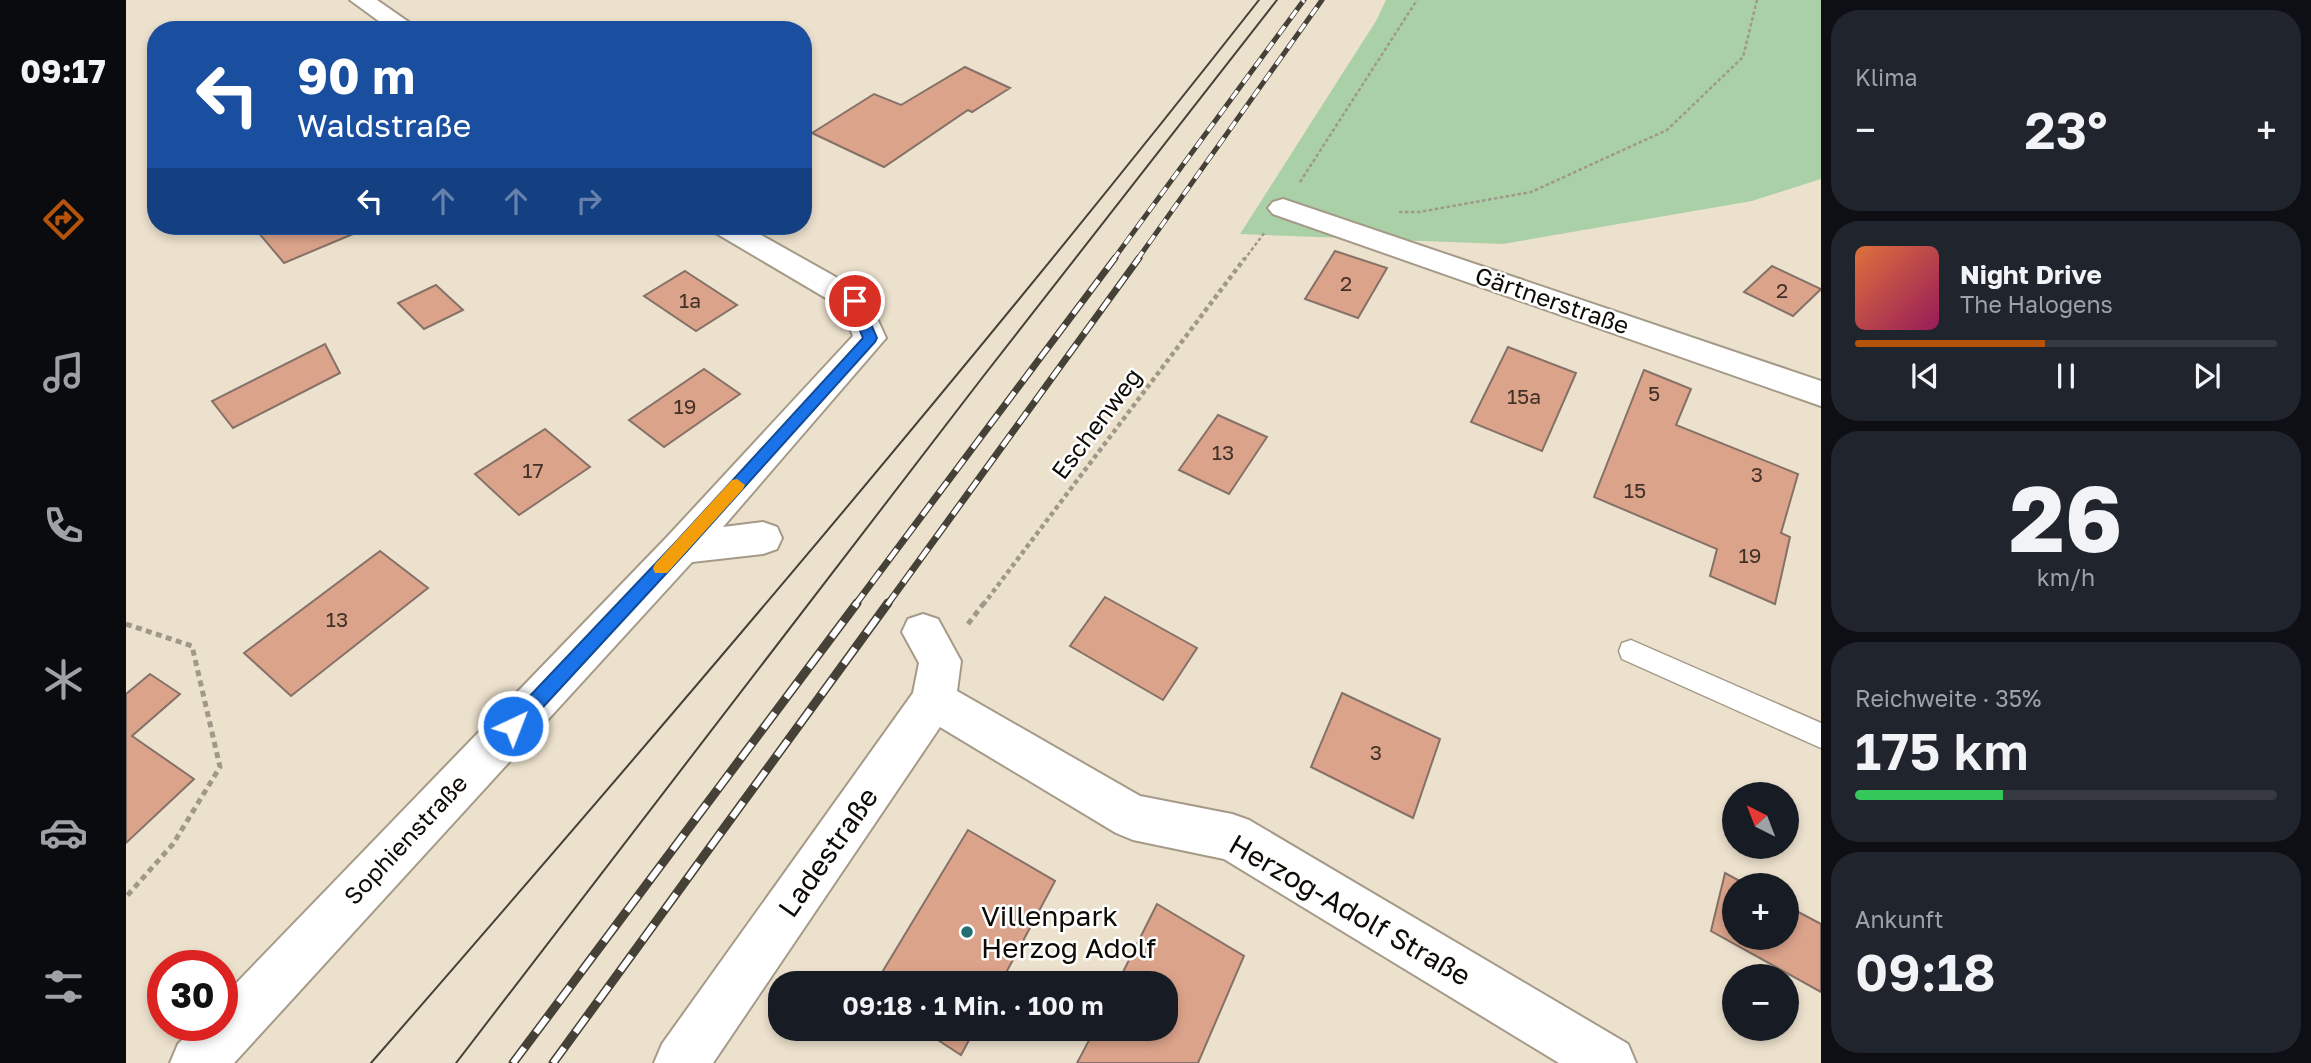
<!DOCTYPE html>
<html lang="de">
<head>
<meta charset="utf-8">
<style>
	:root { --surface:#171b24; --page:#20242c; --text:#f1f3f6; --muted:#9ea1a6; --line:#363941; --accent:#b45309 }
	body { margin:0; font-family:"Golos Text",sans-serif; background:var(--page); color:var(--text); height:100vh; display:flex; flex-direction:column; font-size:26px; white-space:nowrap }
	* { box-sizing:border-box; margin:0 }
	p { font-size:23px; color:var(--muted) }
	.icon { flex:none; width:38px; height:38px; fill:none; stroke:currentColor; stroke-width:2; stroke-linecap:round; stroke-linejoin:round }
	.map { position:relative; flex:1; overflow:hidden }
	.sheet { display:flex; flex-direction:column; gap:10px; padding:10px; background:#0d0f14; width:490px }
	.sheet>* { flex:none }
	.top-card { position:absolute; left:21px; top:21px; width:665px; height:214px; border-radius:28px; box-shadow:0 4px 10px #0003; background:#1a4fa0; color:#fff; overflow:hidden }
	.needle { width:46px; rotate:318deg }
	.buttons { position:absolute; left:1596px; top:782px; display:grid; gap:14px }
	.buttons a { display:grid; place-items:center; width:77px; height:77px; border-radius:50%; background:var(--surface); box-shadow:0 4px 10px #0003; font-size:35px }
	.speed { position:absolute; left:21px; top:950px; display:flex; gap:14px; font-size:35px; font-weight:700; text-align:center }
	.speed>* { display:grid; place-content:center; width:91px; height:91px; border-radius:50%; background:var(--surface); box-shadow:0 4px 10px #0003; line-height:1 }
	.speed .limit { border:10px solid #d22; background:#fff; color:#111 }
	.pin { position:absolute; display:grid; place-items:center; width:60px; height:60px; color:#fff; margin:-30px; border:4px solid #fff; border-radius:50%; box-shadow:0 2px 7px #0007 }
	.me { position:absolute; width:77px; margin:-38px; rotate:43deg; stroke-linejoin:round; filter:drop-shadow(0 0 5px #0008) }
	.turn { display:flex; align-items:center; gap:24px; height:147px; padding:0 35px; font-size:32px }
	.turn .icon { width:91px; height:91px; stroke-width:2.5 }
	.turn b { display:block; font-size:49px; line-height:60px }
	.lanes { display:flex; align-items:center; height:66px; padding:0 35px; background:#0003; justify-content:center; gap:35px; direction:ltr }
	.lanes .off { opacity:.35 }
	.big { font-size:52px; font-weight:600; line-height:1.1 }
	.sheet .tile { flex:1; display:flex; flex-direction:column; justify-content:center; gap:10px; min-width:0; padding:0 24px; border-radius:28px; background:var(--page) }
	.sheet .dial { align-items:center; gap:0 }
	.dial b { font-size:91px; line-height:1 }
	.song { display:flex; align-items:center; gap:21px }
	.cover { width:84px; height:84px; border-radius:10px; background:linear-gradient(135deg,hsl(20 70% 55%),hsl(330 70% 35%)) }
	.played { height:7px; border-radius:4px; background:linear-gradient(90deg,var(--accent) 45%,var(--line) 45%) }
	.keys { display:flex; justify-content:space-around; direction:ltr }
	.heat { display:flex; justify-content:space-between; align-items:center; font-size:38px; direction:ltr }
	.charge { height:10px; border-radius:5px; background:linear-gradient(90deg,#34c759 35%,var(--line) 0) }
	.trip { position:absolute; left:642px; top:971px; width:410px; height:70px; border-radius:28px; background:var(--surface); box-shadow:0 4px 10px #0003; font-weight:600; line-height:70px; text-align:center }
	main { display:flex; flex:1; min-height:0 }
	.menu { display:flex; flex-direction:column; width:126px; justify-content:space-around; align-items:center; background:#090b0e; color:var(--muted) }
	.menu .icon { width:49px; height:49px }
	.menu .active { color:var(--accent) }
	.menu b { font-size:32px; color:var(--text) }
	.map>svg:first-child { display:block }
</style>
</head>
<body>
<main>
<nav class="menu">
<b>09:17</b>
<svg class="icon active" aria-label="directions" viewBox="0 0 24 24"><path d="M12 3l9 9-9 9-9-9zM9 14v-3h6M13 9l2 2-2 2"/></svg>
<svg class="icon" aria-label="music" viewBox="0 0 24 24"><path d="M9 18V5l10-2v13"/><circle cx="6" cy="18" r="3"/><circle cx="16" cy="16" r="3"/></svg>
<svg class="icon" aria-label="phone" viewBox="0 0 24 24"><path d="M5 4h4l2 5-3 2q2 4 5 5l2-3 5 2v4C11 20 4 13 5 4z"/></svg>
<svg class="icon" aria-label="climate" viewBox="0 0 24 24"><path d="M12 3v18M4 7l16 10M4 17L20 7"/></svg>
<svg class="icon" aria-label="car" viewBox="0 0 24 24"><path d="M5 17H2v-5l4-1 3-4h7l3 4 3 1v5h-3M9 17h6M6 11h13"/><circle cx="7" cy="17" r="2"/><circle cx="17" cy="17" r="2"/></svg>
<svg class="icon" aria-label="filters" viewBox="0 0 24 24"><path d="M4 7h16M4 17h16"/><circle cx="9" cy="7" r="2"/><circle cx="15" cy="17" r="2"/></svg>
</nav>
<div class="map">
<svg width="1695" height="1063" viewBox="0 0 1695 1063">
	<rect width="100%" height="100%" fill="#ece1cd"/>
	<path fill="#aad0a7" d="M1260,0H1695V179L1626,201L1377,244L1114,234L1250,21Z"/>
	<path fill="#dba38a" stroke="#857168" stroke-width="2" d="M839,67L884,88L846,112L842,110L758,167L686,133L748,94L775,105Z
		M127,226H246L158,263Z
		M1209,251L1261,268L1232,318L1179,299Z
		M1646,266L1695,289L1667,316L1618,292Z
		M559,271L611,305L570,331L518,296Z
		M310,285L337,310L298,329L272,303Z
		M199,344L214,373L107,428L86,401Z
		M1382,347L1450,373L1416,451L1345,422Z
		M578,369L614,394L538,447L503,420Z
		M1518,370L1565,389L1550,425L1672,474L1655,533L1664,537L1649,604L1584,576L1591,549L1468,497Z
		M1092,415L1141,437L1103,494L1053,470Z
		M419,429L464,467L393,515L349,474Z
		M254,551L302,588L165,696L118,653Z
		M979,597L1071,648L1037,700L944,646Z
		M24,674L54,694L6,736L68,779L0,843V694Z
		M1216,693L1314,739L1287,818L1185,767Z
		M842,830L929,881L874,984H749Z
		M1599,873L1623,886H1608V938H1661V906L1695,924V992L1585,931Z
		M1031,904L1118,956L1072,1063H951L969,1029H1040V984H991Z
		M795,1029H849L835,1055Z"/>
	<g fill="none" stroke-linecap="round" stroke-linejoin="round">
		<g stroke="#a59a88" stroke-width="3">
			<path id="lane" d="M1505,640L1695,723V748L1496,659L1493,651L1496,643Z"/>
		</g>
		<g stroke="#a59a88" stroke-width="4">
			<path id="street" d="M224,0H251L294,30H265Z
				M1157,199L1695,381V406L1147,214L1142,208L1147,202Z
				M583,226H619L740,294L760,338L597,527L637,522L651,527L656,538L651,549L637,554L566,562L108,1063H44L52,1044L70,1026H96V998L541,537L727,336L715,307L588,232Z
				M797,614L812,619L835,661L831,691L1014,796L1106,814L1123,820L1502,1044L1510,1063H1433L1098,859L1007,840L990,833L814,727L587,1063H528L536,1044L787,693L793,663L776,632L782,619Z"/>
		</g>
		<path stroke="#a09889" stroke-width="2.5" stroke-dasharray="3.5 2.5" stroke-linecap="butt" d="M1174,182L1291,0
			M1273,212H1293L1405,192L1541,130L1617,57L1631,0
			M1118,260L1139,232"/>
		<path stroke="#a09889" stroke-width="4.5" stroke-dasharray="4.5 3.5" stroke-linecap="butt" d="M857,605L1119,258"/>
		<path stroke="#a09889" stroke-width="5" stroke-dasharray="6 4.5" stroke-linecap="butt" d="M0,624L66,646L94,767L47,844L0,897
			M842,624L858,603"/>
		<use href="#lane" fill="#fff" fill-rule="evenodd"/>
		<use href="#street" fill="#fff" fill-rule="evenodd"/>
		<path stroke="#464137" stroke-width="2" d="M245,1063C548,715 848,363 1133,0
			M330,1063L856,378L1151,0"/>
		<g stroke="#464137" stroke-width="5">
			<path id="rail-far2" d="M987,260L1178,0
				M1011,260L1196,0"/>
		</g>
		<g stroke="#464137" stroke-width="7">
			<path id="rail-far1" d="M729,605L989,258
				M761,605L1013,258"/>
		</g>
		<g stroke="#464137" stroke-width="9">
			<path id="rail" d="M387,1063L731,603
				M427,1063L762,603"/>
		</g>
		<use href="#rail-far2" stroke="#fff" stroke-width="3.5" stroke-dasharray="10" stroke-linecap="butt"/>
		<use href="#rail-far1" stroke="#fff" stroke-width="4.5" stroke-dasharray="14" stroke-linecap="butt"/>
		<use href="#rail" stroke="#fff" stroke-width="6" stroke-dasharray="19" stroke-linecap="butt"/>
	</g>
	<path fill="#1a73e8" stroke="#114b97" stroke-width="2" d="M729,297L735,301L751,338L749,342L560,552L394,732L387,734L381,732L378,726L381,720L549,543L737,338L722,301Z"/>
	<path fill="#f59e0b" d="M611,479L619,485L617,489L541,573H529L527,568L529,564L606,480Z"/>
	<circle fill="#236e75" stroke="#fff" stroke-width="2.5" cx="841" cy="932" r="7"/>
	<g text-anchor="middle" stroke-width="5" stroke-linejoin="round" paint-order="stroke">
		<g font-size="21" fill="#413126">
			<text x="1220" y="291">2</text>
			<text x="1656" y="298">2</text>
			<text x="564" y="308">1a</text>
			<text x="1528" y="401">5</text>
			<text x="1398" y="404">15a</text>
			<text x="559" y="414">19</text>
			<text x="1097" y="460">13</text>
			<text x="407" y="478">17</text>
			<text x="1631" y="482">3</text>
			<text x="1509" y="498">15</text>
			<text x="1624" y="563">19</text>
			<text x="211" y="627">13</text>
			<text x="1250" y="760">3</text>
		</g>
		<g font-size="24" fill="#0e0b05" stroke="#fff">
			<text transform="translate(1426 301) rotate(19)" y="8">Gärtnerstraße</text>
			<text transform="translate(971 424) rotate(-53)" y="8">Eschenweg</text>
			<text transform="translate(280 840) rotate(-47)" y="8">Sophienstraße</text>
		</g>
		<g font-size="28" fill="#0e0b05" stroke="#fff">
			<text transform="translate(702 852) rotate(-55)" y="10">Ladestraße</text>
			<text transform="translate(1224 910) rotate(30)" y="10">Herzog-Adolf Straße</text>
		</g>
		<g font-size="28" fill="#0e0b05" stroke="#fff" text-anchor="start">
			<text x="855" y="926">Villenpark<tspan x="855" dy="32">Herzog Adolf</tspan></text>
		</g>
	</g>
</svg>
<div class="buttons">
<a><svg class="needle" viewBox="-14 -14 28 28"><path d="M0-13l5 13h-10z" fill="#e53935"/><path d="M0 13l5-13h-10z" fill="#9ea1a6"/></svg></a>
<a>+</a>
<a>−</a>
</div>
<div class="speed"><div class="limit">30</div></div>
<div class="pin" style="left:729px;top:301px;background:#d93025"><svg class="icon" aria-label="arrive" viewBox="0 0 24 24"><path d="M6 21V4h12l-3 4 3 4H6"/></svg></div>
<svg class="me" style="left:387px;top:726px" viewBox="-20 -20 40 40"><circle r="17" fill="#1a73e8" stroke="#fff" stroke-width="3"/><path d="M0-11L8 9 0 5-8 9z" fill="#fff"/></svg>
<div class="trip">09:18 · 1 Min. · 100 m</div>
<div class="top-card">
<div class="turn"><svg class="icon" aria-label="left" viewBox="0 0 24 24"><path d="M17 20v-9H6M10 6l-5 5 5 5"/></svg><div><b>90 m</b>Waldstraße</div></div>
<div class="lanes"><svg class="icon" aria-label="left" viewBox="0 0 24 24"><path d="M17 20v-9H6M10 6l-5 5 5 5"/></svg><svg class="icon off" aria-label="ahead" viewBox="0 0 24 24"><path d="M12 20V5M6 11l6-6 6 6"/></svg><svg class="icon off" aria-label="ahead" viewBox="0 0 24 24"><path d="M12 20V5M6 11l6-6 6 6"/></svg><svg class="icon off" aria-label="right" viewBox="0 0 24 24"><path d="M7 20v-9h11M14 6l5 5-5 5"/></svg></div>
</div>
</div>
<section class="sheet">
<div class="tile"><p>Klima</p>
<div class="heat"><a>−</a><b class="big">23°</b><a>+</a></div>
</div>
<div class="tile">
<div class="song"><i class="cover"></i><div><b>Night Drive</b><p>The Halogens</p></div></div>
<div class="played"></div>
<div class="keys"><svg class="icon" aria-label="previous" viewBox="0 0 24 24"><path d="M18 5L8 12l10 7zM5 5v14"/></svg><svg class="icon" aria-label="pause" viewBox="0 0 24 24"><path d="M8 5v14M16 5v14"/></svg><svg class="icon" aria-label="next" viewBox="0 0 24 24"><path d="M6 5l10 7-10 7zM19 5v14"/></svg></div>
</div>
<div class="tile dial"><b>26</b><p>km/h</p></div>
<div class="tile"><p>Reichweite · 35%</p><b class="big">175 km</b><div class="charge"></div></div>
<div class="tile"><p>Ankunft</p><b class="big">09:18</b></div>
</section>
</main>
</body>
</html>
